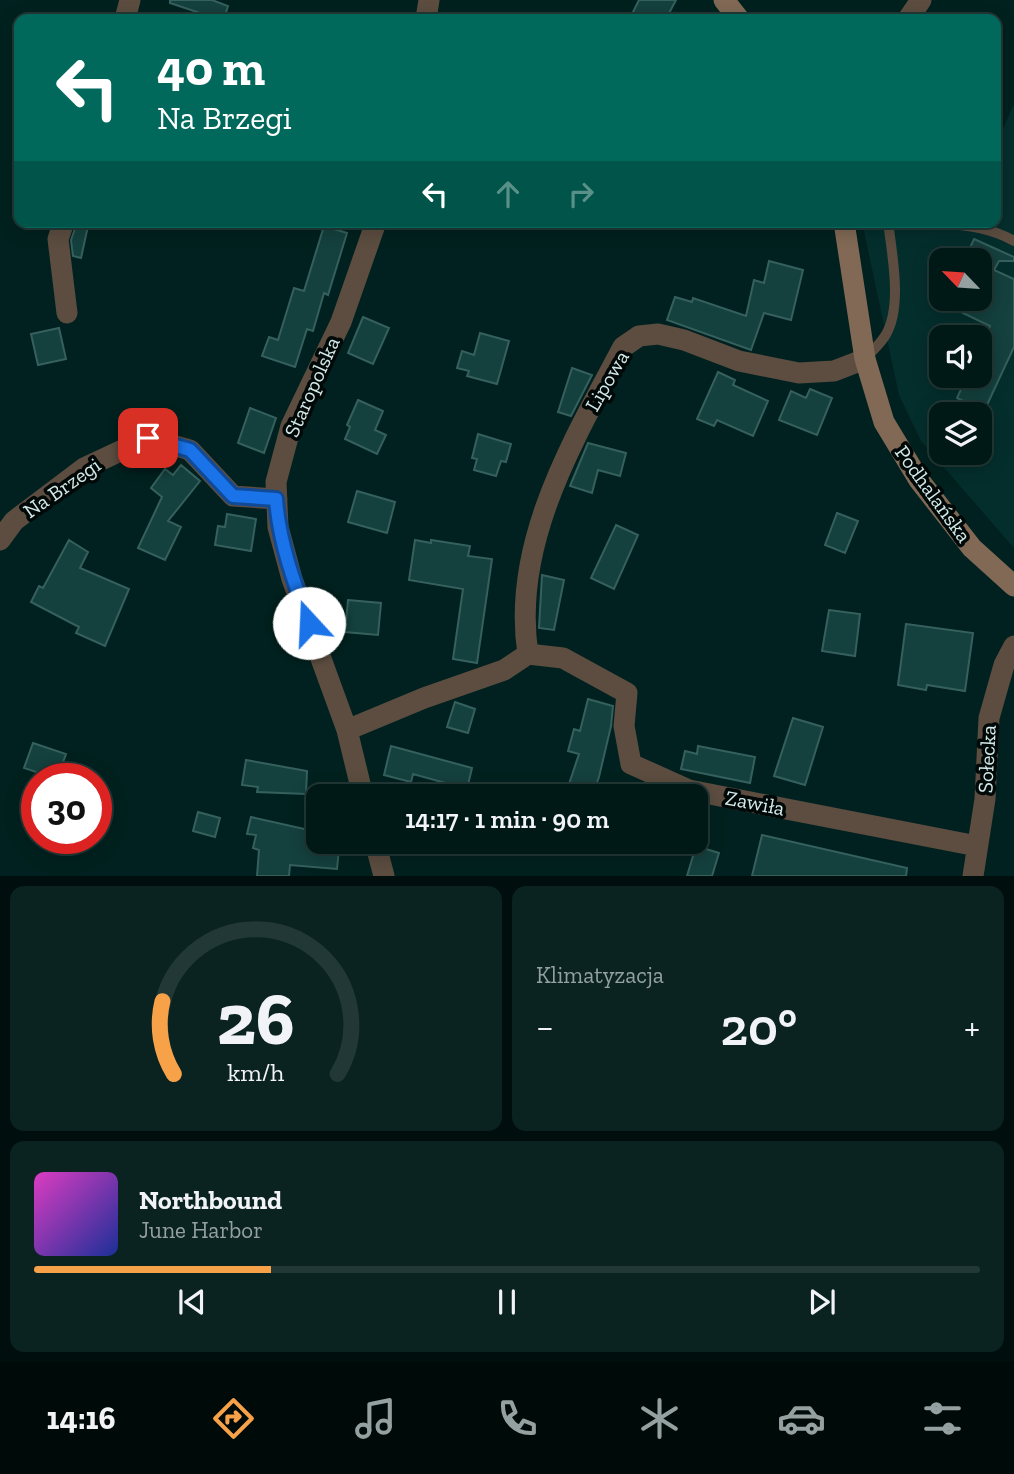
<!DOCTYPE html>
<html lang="pl">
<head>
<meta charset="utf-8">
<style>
	:root { --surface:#001917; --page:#0a2220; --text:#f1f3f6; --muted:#95a0a1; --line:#223836; --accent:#f7a149 }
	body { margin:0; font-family:"Zilla Slab",serif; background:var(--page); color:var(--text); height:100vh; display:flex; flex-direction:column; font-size:26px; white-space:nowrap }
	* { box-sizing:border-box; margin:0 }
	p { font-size:23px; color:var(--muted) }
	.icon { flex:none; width:38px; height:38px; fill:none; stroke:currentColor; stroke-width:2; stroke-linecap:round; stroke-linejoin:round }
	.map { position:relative; height:876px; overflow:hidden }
	.details { display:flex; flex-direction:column; gap:10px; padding:10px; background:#000e0d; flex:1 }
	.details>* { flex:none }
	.top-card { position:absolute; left:14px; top:14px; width:987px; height:214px; border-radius:14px; box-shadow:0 4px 18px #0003,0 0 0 2px var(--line); background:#00695c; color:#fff; overflow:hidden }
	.needle { width:46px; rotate:295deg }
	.controls { position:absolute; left:929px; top:248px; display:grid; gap:14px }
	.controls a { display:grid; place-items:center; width:63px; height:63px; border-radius:14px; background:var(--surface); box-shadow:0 4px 18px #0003,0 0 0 2px var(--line); font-size:35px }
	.speed { position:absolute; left:21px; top:763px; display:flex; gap:14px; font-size:35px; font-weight:700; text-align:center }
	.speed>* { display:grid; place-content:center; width:91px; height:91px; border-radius:50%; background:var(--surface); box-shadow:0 4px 18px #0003,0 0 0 2px var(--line); line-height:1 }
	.speed .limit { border:10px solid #d22; background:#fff; color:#111 }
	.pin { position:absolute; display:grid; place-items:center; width:60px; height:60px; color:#fff; margin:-30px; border-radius:14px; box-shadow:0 4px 10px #0006 }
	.me { position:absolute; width:77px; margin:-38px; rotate:340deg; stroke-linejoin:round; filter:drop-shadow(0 0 5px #0008) }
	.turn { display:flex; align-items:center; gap:24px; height:147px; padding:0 28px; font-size:32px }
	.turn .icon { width:91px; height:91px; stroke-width:2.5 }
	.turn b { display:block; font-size:49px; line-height:60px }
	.lanes { display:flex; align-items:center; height:66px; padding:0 28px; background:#0003; justify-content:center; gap:35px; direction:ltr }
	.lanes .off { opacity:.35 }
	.big { font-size:52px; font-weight:600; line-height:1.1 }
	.details .tile { flex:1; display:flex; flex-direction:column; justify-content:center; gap:10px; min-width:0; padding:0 24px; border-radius:14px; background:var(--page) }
	.details .dial { align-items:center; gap:0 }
	.dial svg { height:182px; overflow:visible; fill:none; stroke:var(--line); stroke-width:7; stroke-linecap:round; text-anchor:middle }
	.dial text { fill:var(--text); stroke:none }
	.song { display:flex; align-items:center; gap:21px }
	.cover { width:84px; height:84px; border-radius:10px; background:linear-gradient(135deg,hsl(310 70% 55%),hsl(230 70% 35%)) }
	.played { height:7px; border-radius:4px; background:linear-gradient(90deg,var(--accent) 25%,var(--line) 25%) }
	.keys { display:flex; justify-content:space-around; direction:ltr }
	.heat { display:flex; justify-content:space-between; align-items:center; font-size:38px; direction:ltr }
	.details .tiles { flex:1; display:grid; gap:10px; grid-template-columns:1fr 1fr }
	.tile:last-child { grid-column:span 2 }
	.trip { position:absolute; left:306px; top:784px; width:402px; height:70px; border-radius:14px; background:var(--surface); box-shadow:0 4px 18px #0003,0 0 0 2px var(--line); font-weight:600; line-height:70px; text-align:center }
	.dock { display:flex; height:112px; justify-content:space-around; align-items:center; background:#000a09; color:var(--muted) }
	.dock .icon { width:49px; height:49px }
	.dock .on { color:var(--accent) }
	.dock b { font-size:32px; color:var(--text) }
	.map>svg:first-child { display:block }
</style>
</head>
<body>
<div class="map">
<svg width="1014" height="876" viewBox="0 0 1014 876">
	<rect width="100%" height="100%" fill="#00211f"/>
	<path fill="#042e2c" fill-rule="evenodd" d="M1014,104V548L921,441L899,395L862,222H996V144ZM942,261H980V299H942ZM942,338H980V376H942ZM942,415H980V453H942Z"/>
	<path fill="#14403d" stroke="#35605d" stroke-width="2" d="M170,0H212L228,6L224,19H218L170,3Z
		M639,0H676L666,19H646L633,12Z
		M77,223L88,226L81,258L73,256L71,240Z
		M324,226L347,233L328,295L324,293L313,331L307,329L295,367L262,356L269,337L278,340L294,288L304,291Z
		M974,239L1014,257V261H999L994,270L1014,279V347L980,420V409L957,398L967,376H980V348L990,326L934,299H980V261H964Z
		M769,261L803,270L791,320L764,313L751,350L667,320L675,297L692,302L693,298L746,316L754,280L764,283Z
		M363,317L389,328L373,364L348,353Z
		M59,328L66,359L38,365L31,334Z
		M480,333L509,341L497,384L467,376L469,371L457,368L462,351L474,355Z
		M572,368L592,375L571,416L558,412Z
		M718,372L735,380L733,385L768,401L753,436L717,420L714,426L697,419Z
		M810,389L832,398L817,435L779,420L791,391L806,398Z
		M358,400L383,411L375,430L386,435L377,454L345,439L350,427L347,425Z
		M250,408L276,418L264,453L238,443Z
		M478,434L511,444L506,462L501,461L496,476L474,470L477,459L472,458Z
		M588,443L626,453L620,476L598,470L592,493L570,486Z
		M181,465L200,481L168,521L181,527L165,560L138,548L162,497L151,488L165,469L173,475Z
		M357,491L395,502L387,533L348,522Z
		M837,513L858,521L845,553L825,545Z
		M227,514L256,519L251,551L215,545L218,526L225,527Z
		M616,525L638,535L614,589L591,578Z
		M69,540L88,552L80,568L129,589L105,646L76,633L79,627L31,602L39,586L43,588Z
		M415,540L431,543V540L470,546L468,556L492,559L477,663L453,659L463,589L409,580Z
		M542,575L564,580L554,630L539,628Z
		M348,600L381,603L378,635L345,632Z
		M829,610L860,614L855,656L822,651Z
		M906,624L973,633L965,691L927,685L926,690L898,685Z
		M588,699L613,706L611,726L599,777L592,796H565L579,754L568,751L574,729L580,731Z
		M455,702L475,709L468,733L447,727Z
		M793,718L823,727L805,785L774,776Z
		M33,743L66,754L57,779L24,768Z
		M391,746L472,768L467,789L413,774L411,782L384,775Z
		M698,746L755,757L750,783L681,769L685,751L697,754Z
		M246,760L307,771L306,794L257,792L258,787L242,785Z
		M198,812L220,818L215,837L193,831Z
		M251,817L318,832V848L339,849L337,869L290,865L289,876H257L259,850L253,848L256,835L247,834Z
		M762,835L907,868L906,876H752Z
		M696,846L719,853L712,876H687Z"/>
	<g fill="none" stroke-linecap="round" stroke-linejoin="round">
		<path stroke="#5c4d40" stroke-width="10" d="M932,222C960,225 989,226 1014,241
			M867,357C873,350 880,344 885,336C903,308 892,254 888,222"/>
		<path stroke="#5c4d40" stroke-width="21" d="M125,19L130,0
			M426,19L429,0
			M908,19L921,0
			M64,222L58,239L67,313
			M0,540L14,521L84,468L148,438L190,450L233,496L277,499
			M528,654C511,544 573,441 623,347L639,336L658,334L684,340L739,361L799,373L834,371L865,359
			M528,654L563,658L627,693L624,726L631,764L689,790L977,846
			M347,730L424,698L504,670L528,654
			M363,796L347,730L292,579L278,527L276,482L291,426L341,322L376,222
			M375,842L384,876
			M973,876L985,799L989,718L1004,665L1014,646"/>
		<path stroke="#816955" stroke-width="21" d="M724,0L739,19
			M844,222L865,359L884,422L919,480L972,548L1014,586"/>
	</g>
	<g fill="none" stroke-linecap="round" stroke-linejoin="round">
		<g stroke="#114b97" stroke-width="18">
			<path id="route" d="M148,438L190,450L233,496L276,499C279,542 294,582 309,623"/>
		</g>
		<use href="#route" stroke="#1a73e8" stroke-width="12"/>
	</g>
	<g text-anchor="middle" stroke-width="7" stroke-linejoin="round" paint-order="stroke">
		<g font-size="21" fill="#d3eae8" stroke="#000808">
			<text transform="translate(607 381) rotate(-60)" y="7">Lipowa</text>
			<text transform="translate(312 387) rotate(-66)" y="7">Staropolska</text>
			<text transform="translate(62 488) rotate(-35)" y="7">Na Brzegi</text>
			<text transform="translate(933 494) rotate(54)" y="7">Podhalańska</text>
			<text transform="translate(987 759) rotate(-87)" y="7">Sołecka</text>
			<text transform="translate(755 803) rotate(11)" y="7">Zawiła</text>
		</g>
	</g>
</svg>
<div class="controls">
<a><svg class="needle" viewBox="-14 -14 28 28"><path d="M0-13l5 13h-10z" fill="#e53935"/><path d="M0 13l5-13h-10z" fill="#95a0a1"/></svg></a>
<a><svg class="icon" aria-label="sound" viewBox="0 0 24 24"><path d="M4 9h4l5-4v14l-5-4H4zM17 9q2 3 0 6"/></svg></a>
<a><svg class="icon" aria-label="layers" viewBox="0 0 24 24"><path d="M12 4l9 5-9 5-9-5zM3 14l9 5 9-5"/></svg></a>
</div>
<div class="speed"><div class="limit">30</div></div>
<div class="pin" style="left:148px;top:438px;background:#d93025"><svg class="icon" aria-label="arrive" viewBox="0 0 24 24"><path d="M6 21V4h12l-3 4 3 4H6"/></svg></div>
<svg class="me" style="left:309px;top:623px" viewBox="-20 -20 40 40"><circle r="19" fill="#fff"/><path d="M0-13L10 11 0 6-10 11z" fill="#1a73e8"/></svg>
<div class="trip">14:17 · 1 min · 90 m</div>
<div class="top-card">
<div class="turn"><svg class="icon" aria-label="left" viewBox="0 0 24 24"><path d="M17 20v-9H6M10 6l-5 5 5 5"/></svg><div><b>40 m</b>Na Brzegi</div></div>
<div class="lanes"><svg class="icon" aria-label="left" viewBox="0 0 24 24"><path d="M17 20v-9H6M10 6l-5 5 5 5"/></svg><svg class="icon off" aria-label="ahead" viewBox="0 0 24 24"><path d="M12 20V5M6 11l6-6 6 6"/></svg><svg class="icon off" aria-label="right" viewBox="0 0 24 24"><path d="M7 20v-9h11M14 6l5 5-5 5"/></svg></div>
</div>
</div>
<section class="details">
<div class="tiles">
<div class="tile dial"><svg viewBox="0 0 100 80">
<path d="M14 69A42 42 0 1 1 86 69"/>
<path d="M14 69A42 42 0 0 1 9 37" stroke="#f7a149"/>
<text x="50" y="56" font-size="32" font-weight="700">26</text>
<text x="50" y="72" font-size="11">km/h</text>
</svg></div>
<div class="tile"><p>Klimatyzacja</p>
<div class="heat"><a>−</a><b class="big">20°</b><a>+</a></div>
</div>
<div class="tile">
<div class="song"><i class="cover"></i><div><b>Northbound</b><p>June Harbor</p></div></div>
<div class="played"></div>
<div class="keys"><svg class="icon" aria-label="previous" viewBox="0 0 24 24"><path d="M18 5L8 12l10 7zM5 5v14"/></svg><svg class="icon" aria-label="pause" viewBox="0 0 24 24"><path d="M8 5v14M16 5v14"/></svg><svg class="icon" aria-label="next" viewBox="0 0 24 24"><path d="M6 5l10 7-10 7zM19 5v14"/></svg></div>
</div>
</div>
</section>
<nav class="dock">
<b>14:16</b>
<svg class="icon on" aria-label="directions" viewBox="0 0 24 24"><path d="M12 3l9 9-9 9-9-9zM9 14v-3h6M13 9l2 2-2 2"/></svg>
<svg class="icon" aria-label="music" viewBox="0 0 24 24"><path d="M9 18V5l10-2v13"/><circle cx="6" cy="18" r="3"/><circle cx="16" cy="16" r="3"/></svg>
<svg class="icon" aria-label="phone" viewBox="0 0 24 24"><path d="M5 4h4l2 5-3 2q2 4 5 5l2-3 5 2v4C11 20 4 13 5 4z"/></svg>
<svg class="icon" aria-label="climate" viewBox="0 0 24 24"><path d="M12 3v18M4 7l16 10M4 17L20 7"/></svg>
<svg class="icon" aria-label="car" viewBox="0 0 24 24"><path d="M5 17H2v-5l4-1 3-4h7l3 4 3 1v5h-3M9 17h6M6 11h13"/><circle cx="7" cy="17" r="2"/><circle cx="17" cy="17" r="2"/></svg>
<svg class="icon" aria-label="filters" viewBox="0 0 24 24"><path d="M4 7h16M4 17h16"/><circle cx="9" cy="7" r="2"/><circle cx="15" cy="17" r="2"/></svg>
</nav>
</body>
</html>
